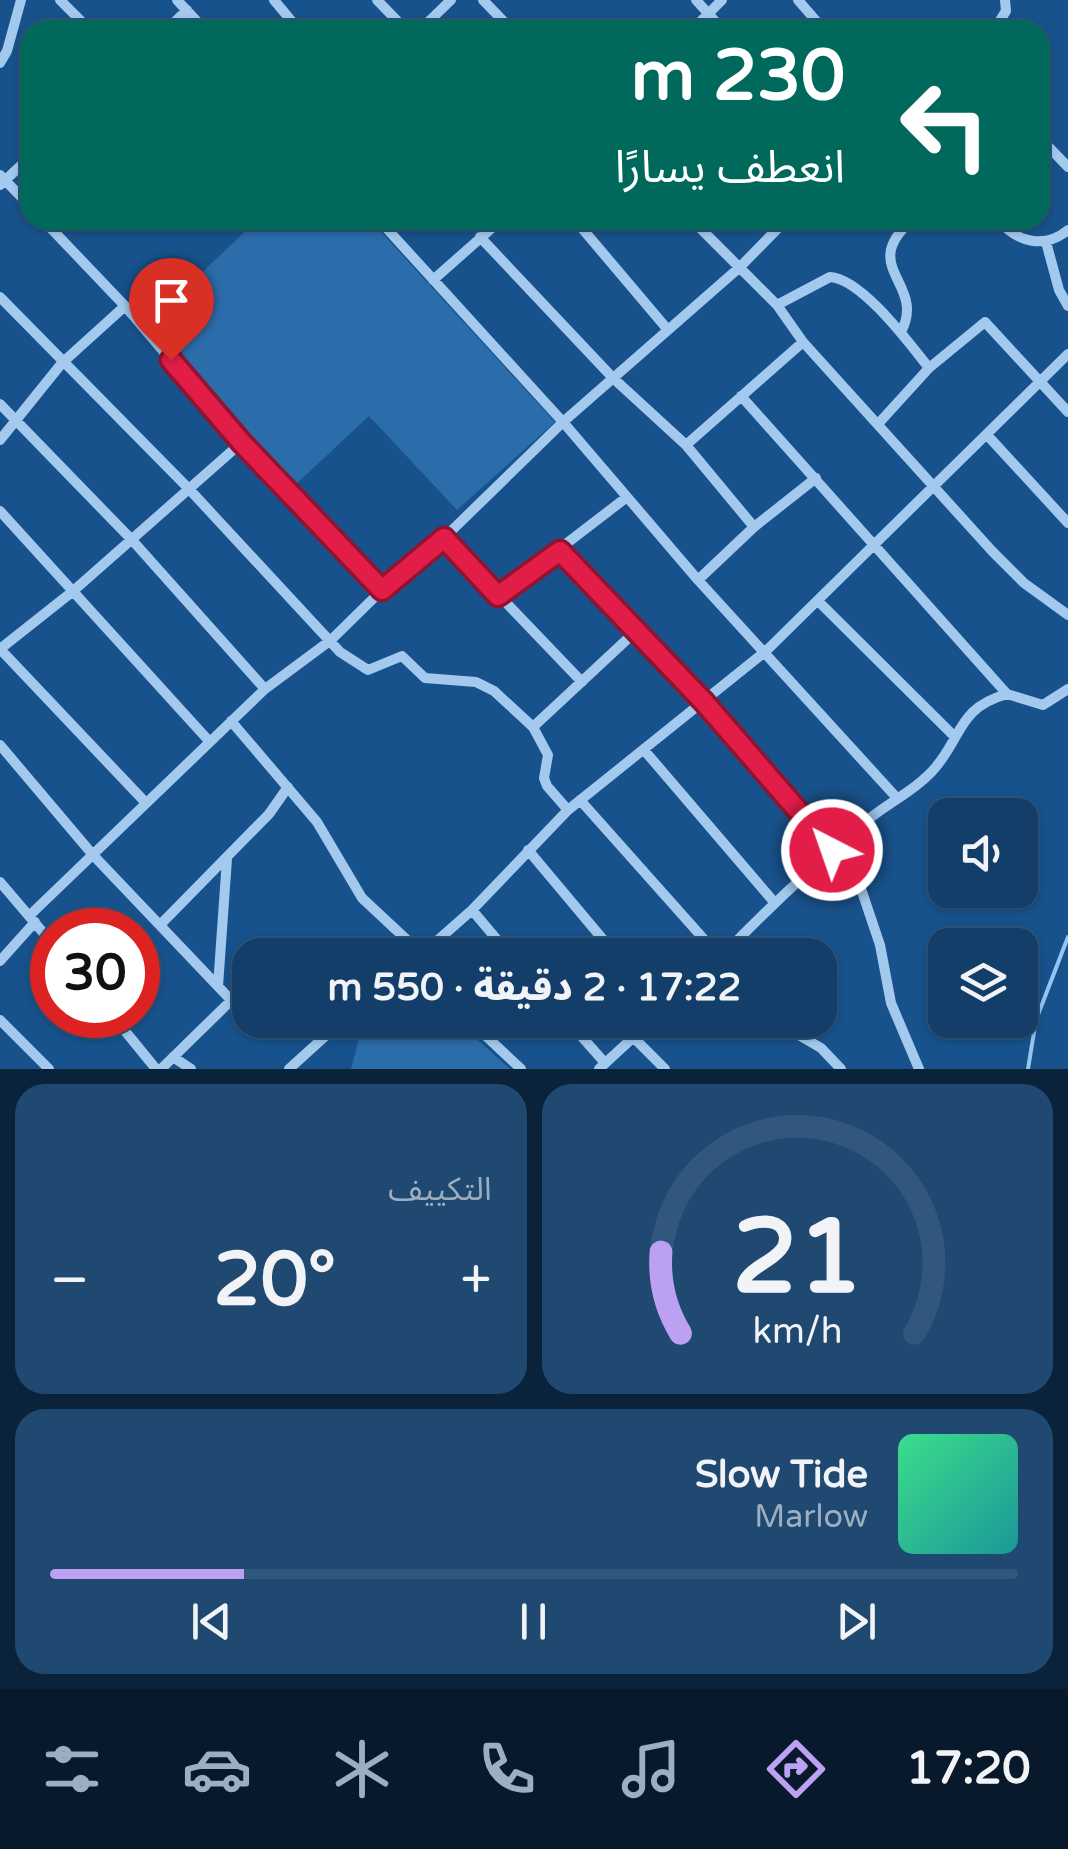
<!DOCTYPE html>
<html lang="ar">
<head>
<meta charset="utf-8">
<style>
	:root { --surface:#123e69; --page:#1f4971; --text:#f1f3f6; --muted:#9caec0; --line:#31577d; --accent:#bca0f2 }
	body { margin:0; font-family:"Varela Round","Noto Sans Arabic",sans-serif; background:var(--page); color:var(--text); direction:rtl; height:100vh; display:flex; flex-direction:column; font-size:38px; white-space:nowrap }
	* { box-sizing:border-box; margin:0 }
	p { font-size:32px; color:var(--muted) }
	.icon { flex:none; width:55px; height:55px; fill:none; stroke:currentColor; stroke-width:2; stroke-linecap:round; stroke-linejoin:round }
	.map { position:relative; height:1069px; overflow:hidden; direction:ltr }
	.panel { display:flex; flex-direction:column; gap:15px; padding:15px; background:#0a223a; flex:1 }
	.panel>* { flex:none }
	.banner { position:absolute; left:20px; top:20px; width:1030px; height:210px; border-radius:30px; box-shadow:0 2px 8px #0004,0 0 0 2px var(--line); direction:rtl; background:#00695c; color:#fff; overflow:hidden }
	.tools { position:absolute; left:928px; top:798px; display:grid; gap:20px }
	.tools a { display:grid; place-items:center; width:110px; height:110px; border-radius:20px; background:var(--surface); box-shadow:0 2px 8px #0004,0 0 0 2px var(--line); font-size:50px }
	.speed { position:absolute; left:30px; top:908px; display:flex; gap:20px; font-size:50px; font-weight:700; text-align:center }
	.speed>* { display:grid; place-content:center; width:130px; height:130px; border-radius:50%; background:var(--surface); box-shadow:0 2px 8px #0004,0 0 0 2px var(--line); line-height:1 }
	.speed .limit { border:15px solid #d22; background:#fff; color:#111 }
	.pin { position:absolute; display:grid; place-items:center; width:85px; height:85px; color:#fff; margin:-102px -42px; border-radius:50% 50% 50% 0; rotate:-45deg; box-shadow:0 0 10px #0007 }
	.pin .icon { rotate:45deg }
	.me { position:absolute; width:110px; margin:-55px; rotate:319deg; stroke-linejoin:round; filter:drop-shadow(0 0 8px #0008) }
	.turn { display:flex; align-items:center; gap:35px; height:210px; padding:0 40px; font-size:45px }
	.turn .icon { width:130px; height:130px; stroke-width:2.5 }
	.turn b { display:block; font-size:70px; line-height:85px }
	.big { font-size:75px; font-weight:800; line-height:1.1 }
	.panel .tile { flex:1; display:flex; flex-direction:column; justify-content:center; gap:15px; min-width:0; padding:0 35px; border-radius:30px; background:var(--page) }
	.panel .dial { align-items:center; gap:0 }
	.dial svg { height:260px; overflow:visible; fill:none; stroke:var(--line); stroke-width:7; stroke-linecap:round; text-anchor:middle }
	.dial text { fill:var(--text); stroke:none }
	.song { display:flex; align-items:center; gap:30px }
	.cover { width:120px; height:120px; border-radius:15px; background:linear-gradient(135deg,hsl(150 70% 55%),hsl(180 70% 35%)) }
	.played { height:10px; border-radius:5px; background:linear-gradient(90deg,var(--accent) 20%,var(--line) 20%) }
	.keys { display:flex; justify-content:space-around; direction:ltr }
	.heat { display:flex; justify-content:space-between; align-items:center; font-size:55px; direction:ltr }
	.panel .tiles { flex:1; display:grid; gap:15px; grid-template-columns:1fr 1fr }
	.tile:last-child { grid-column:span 2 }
	.trip { position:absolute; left:232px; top:938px; width:605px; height:100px; border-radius:30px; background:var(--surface); box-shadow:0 2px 8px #0004,0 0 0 2px var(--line); font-weight:800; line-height:100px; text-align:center; direction:rtl }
	.tab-bar { display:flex; height:160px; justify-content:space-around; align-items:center; background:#07192a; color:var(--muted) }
	.tab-bar .icon { width:70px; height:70px }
	.tab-bar .selected { color:var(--accent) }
	.tab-bar b { font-size:45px; color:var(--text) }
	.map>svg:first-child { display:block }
</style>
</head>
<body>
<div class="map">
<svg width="1068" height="1069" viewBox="0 0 1068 1069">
	<rect width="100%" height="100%" fill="#18528c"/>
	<path fill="#2b6caa" d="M257,220H370L555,422L457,510L369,416L294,486L149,323Z
		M364,1020H456L510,1069H351Z"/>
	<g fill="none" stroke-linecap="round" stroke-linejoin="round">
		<path stroke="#95c5f1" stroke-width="4" d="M1028,1069L1036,1020L1068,937"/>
		<path stroke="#a3caee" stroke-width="10" d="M60,0L90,30
			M177,0L205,30
			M274,0L299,30
			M377,0L406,30
			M483,0L512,30
			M696,0L723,30
			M798,0L824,30
			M166,30L187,10
			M420,30L451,0
			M692,30L722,0
			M994,30L1006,11L1005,0
			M0,63L7,51L21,0
			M1040,138L1068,167
			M0,175L30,206
			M0,185L30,157
			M43,220L125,306L241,443L382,590
			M379,220L563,422L698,580L896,797
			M575,220L668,330
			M692,220L777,305L803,342L992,551L1024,583L1068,615
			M999,220C1017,243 1045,249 1068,230
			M160,227L167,220
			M480,237L613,378L686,445L754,527
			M1046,242L1059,290L1068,306
			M433,280L501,220
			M0,297L189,489L340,652L368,670L402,656L425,678L476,682L494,691L533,727L548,755L544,778L547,786L568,810
			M777,305L830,277C862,279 909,343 929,368
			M901,332C927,283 857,268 912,220
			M741,396L1007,694L1043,705L1068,689
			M0,404L132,540L265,689
			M878,424L929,368L985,322L1068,412
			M988,436L1068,523
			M0,440L62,363L125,306
			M686,445L803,342
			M0,511L209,741
			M444,538L582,682
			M560,551L704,702L832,851
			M698,580L754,527L816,478
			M498,596L627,497
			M818,601L955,737
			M231,721L317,822L362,898L422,954
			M533,727L636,631
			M0,745L93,855L231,1000
			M644,750L774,902
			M580,800L718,955
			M146,803L0,649L72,592L241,443
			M849,836L854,868L880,945L891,1003L919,1069
			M528,850L616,955
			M0,882L52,943
			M472,910L510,955
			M29,916L265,689L331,640L382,590L444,538L563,422L740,267L786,220
			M160,925L269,814L288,787
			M277,955L286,950L294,955
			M421,955L472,910L568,810L766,651L1068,354
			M723,955C769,907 818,862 869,819C890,802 917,789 935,768C963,735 958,708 1007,694
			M0,961L35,922
			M218,986L227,859
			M112,1015L156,1069
			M0,1020L49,1069
			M469,1020L521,1069
			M567,1020L605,1063
			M773,1020L821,1048L841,1069
			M633,1037L665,1069
			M173,1057L191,1069
			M161,1069L250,982
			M289,1069L343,1020
			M599,1069L652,1020"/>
	</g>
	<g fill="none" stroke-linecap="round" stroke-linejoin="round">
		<g stroke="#92132f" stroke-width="25">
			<path id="route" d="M171,360L242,443L382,590L444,538L498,596L560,551L704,702L832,850"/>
		</g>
		<use href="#route" stroke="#e11d48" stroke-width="18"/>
	</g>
</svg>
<div class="tools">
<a><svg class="icon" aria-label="sound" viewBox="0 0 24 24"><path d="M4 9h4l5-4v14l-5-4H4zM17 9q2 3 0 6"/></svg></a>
<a><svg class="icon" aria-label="layers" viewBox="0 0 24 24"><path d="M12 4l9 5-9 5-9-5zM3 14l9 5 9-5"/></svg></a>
</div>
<div class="speed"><div class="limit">30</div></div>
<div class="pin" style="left:171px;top:360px;background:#d93025"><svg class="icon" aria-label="arrive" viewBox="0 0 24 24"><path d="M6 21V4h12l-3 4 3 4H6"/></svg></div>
<svg class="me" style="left:832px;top:850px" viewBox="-20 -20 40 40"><circle r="17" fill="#e11d48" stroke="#fff" stroke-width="3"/><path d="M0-11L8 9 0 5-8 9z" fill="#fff"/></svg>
<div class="trip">17:22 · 2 دقيقة · 550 m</div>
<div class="banner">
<div class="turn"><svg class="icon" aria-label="left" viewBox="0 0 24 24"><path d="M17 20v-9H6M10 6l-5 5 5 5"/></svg><div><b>230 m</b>انعطف يسارًا</div></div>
</div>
</div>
<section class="panel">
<div class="tiles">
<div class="tile dial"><svg viewBox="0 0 100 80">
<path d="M14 69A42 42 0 1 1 86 69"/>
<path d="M14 69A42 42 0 0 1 8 44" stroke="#bca0f2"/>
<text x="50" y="56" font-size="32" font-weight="700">21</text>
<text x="50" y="72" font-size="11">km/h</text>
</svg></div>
<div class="tile"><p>التكييف</p>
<div class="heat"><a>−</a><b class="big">20°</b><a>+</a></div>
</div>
<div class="tile">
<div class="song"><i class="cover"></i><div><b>Slow Tide</b><p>Marlow</p></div></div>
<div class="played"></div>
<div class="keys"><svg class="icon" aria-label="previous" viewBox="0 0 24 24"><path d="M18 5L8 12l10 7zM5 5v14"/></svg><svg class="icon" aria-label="pause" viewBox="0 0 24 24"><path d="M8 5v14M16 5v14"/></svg><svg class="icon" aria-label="next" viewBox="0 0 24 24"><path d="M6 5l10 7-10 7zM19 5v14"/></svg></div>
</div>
</div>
</section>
<nav class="tab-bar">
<b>17:20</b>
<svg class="icon selected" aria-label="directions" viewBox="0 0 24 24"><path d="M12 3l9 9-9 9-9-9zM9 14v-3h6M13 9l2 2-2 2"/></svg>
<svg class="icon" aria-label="music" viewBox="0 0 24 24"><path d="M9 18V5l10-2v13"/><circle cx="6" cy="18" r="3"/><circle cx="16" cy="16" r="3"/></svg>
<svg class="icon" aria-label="phone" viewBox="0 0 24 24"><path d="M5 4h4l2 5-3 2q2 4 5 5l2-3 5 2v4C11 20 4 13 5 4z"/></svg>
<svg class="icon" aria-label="climate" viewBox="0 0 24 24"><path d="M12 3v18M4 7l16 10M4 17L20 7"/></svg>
<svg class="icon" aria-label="car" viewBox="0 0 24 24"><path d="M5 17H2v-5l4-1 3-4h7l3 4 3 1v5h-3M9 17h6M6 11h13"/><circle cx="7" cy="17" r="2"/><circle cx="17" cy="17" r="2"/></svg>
<svg class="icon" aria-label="filters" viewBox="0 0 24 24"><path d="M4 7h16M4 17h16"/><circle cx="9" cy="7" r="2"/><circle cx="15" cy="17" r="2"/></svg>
</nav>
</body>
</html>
